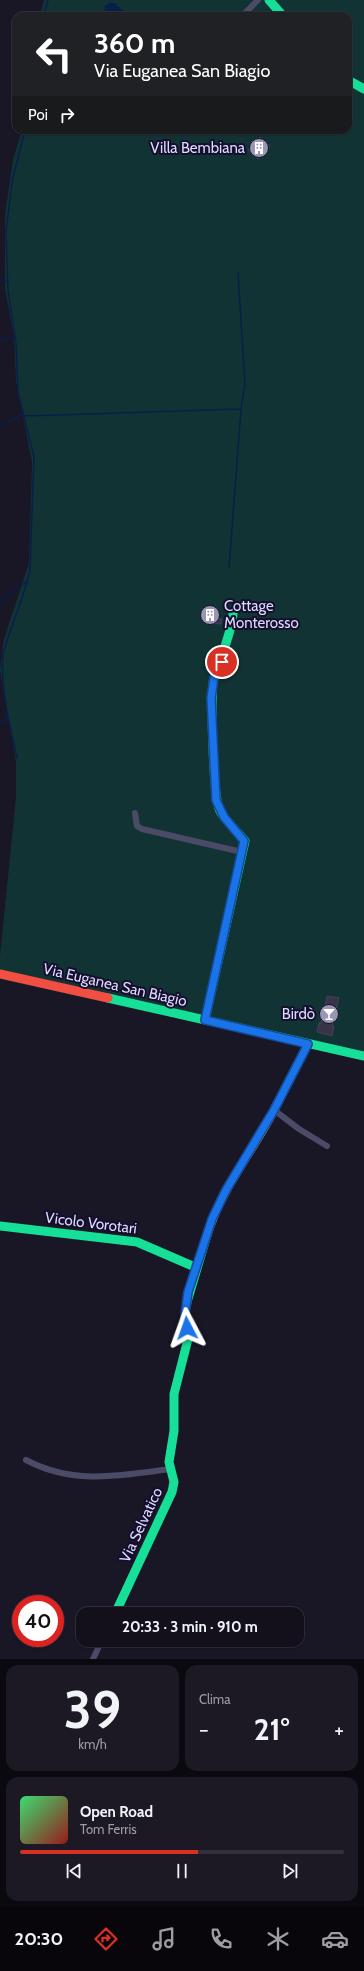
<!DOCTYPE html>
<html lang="it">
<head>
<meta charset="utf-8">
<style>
	:root { --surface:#13101c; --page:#1c1925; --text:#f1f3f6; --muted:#9d9da3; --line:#32303b; --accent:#d93025 }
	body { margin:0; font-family:Cabin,sans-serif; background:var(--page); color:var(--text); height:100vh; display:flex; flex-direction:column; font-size:15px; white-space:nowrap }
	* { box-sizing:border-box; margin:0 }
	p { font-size:13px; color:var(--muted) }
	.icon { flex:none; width:22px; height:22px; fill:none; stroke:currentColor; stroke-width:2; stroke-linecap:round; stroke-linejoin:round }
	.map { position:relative; height:1659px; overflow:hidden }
	.panel { display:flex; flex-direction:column; gap:6px; padding:6px; background:#0a090f; flex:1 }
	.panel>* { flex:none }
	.top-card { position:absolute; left:12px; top:12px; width:340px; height:122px; border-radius:12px; box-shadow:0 1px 3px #0004,0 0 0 1px var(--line); background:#202124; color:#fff; overflow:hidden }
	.speed { position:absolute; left:12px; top:1595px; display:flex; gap:8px; font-size:20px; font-weight:700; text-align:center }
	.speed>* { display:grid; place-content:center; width:52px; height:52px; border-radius:50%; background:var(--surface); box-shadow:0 1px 3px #0004,0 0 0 1px var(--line); line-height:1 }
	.speed .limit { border:6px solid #d22; background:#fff; color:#111 }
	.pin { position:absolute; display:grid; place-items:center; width:34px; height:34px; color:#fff; margin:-17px; border:2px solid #fff; border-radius:50%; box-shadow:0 1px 4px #0007 }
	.me { position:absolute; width:44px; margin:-22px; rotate:356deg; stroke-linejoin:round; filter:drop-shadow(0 0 3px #0008) }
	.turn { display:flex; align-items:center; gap:14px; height:84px; padding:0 16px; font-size:18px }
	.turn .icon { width:52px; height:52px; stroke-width:2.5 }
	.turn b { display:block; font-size:28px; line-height:34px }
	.then { display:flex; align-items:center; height:38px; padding:0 16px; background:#0003; gap:8px; font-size:15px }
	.big { font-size:30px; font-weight:700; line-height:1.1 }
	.panel .widget { flex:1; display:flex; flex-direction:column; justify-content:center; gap:6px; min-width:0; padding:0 14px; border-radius:12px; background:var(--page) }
	.panel .dial { align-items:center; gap:0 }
	.dial b { font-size:52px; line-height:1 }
	.song { display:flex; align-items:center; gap:12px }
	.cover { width:48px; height:48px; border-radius:6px; background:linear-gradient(135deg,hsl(140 70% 55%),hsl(0 70% 35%)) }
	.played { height:4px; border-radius:2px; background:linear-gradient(90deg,var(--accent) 55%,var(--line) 55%) }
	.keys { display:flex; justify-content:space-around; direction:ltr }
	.heat { display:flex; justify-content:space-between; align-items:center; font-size:22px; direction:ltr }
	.panel .tiles { flex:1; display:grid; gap:6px; grid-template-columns:1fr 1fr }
	.widget:last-child { grid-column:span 2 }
	.trip { position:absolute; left:76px; top:1607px; width:228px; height:40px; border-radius:12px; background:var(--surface); box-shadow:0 1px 3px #0004,0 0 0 1px var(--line); font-weight:700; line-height:40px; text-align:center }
	.tab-bar { display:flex; height:64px; justify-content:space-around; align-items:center; background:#08060b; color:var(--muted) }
	.tab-bar .icon { width:28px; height:28px }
	.tab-bar .on { color:var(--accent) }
	.tab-bar b { font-size:18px; color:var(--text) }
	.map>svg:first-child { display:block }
</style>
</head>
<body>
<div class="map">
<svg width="364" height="1659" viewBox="0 0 364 1659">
	<rect width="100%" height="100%" fill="#191626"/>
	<path fill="#123334" d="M44,0H364V1060L0,979V956L16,797V762L0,670L4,639L29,563L32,462L16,381L14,336L5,289V215L13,160L22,130H348V16H40Z"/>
	<path fill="#081f4b" d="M109,3H115L129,16H107L104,13L105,6Z"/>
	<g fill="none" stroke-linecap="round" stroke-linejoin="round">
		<path stroke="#081f4b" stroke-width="1.5" d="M44,16L48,0
			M0,282L7,281
			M0,340L16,338
			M25,416L241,409
			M0,426L23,414
			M229,568L241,409L245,384L238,273
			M0,602L27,581
			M0,723L8,718
			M17,758C10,726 0,688 3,655C10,626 24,599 30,570L34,457L18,392L16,343L8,291L7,264L6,231L12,182L25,130"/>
	</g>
	<path fill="#383447" stroke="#454059" d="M260,137L270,146L258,159L248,150Z
		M210,611H215V618L222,619L221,624L208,623V618H206V612L210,613Z
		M327,996L339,998L332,1026H334L332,1036L317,1032L319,1023H321Z"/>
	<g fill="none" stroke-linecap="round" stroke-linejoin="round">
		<path stroke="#4b4a67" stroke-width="6" d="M242,16L258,0
			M135,813L137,826L142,829L242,852
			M274,1110L299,1129L327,1146
			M26,1460C73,1485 119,1476 170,1469
			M93,1659L102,1640"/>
		<path stroke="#16e098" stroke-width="9" d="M269,0L283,16
			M348,80L364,89
			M108,998L364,1056
			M205,1020L245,841C237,831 226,822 220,811C213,799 210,693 214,678C220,656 231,637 233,614
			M276,1106L308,1044
			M0,1226L137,1242L197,1268
			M115,1614L172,1492L174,1482L169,1462L174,1431V1394L188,1339L185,1314L187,1302L207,1235"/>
		<path stroke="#ffcf43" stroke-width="9" d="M207,1235C221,1188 254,1150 276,1106"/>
		<path stroke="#f24e42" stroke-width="9" d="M0,974L108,998"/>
	</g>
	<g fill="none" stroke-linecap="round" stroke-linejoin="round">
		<g stroke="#114b97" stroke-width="10">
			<path id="route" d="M187,1328L185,1314L188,1292L212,1219L226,1190L274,1110L308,1044L205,1020L244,841L224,817L216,800L211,698L214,678L222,662"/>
		</g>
		<use href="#route" stroke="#1a73e8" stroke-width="7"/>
	</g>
	<defs>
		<g id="building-disc" transform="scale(1)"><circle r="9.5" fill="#9995b3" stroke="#140f2d"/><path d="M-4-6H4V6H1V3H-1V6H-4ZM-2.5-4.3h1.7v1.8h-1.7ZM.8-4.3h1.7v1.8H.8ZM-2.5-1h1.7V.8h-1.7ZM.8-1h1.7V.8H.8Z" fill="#fff"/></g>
		<g id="bar-disc" transform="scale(1)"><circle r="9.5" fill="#9995b3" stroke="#140f2d"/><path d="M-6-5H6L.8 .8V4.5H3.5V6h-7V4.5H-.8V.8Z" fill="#fff"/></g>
	</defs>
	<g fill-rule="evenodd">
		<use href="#building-disc" x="259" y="148"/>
		<use href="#building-disc" x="210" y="615"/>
		<use href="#bar-disc" x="329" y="1014"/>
	</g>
	<g text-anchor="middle" stroke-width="4" stroke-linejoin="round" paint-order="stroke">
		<g font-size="15" fill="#dedaff" stroke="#140f2d" text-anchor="end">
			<text x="245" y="153">Villa Bembiana</text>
			<text x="224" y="611" text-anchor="start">Cottage<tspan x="224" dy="17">Monterosso</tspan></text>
			<text x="315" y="1019">Birdò</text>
		</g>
		<g font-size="15" fill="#dedaff" stroke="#140f2d">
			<text transform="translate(115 985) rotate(13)" y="5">Via Euganea San Biagio</text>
			<text transform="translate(91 1223) rotate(7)" y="5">Vicolo Vorotari</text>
			<text transform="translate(141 1525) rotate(-65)" y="5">Via Selvatico</text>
		</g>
	</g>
</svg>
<div class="speed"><div class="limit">40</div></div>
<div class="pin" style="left:222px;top:662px;background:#d93025"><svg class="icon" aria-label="arrive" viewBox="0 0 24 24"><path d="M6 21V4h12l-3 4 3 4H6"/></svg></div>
<svg class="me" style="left:187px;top:1328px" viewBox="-20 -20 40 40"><path d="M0-17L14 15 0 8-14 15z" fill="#1a73e8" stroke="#fff" stroke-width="4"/></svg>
<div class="trip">20:33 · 3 min · 910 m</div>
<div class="top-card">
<div class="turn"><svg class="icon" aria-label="left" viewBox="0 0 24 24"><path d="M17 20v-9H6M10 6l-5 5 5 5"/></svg><div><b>360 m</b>Via Euganea San Biagio</div></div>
<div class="then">Poi<svg class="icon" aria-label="right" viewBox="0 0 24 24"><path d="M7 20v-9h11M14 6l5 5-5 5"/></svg></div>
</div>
</div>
<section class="panel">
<div class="tiles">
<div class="widget dial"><b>39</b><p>km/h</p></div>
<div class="widget"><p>Clima</p>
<div class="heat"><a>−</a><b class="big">21°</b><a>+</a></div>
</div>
<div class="widget">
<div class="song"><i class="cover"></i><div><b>Open Road</b><p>Tom Ferris</p></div></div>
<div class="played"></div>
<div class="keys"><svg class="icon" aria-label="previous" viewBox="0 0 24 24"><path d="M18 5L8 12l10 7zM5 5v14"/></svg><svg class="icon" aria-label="pause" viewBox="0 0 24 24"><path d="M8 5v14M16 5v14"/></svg><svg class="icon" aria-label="next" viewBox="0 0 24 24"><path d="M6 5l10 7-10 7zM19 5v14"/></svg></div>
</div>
</div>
</section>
<nav class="tab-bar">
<b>20:30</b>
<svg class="icon on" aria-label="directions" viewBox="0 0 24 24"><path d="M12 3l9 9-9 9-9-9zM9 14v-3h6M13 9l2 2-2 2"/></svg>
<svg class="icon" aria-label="music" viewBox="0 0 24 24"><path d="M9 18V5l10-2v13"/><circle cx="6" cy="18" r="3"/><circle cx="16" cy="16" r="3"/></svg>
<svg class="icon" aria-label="phone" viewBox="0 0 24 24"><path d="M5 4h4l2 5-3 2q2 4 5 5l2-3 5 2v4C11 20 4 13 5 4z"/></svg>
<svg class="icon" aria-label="climate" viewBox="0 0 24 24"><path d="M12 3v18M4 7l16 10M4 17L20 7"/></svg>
<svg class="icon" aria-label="car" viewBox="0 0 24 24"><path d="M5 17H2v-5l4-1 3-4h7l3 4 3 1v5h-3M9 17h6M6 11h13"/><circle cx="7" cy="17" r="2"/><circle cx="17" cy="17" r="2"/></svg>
</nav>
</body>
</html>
